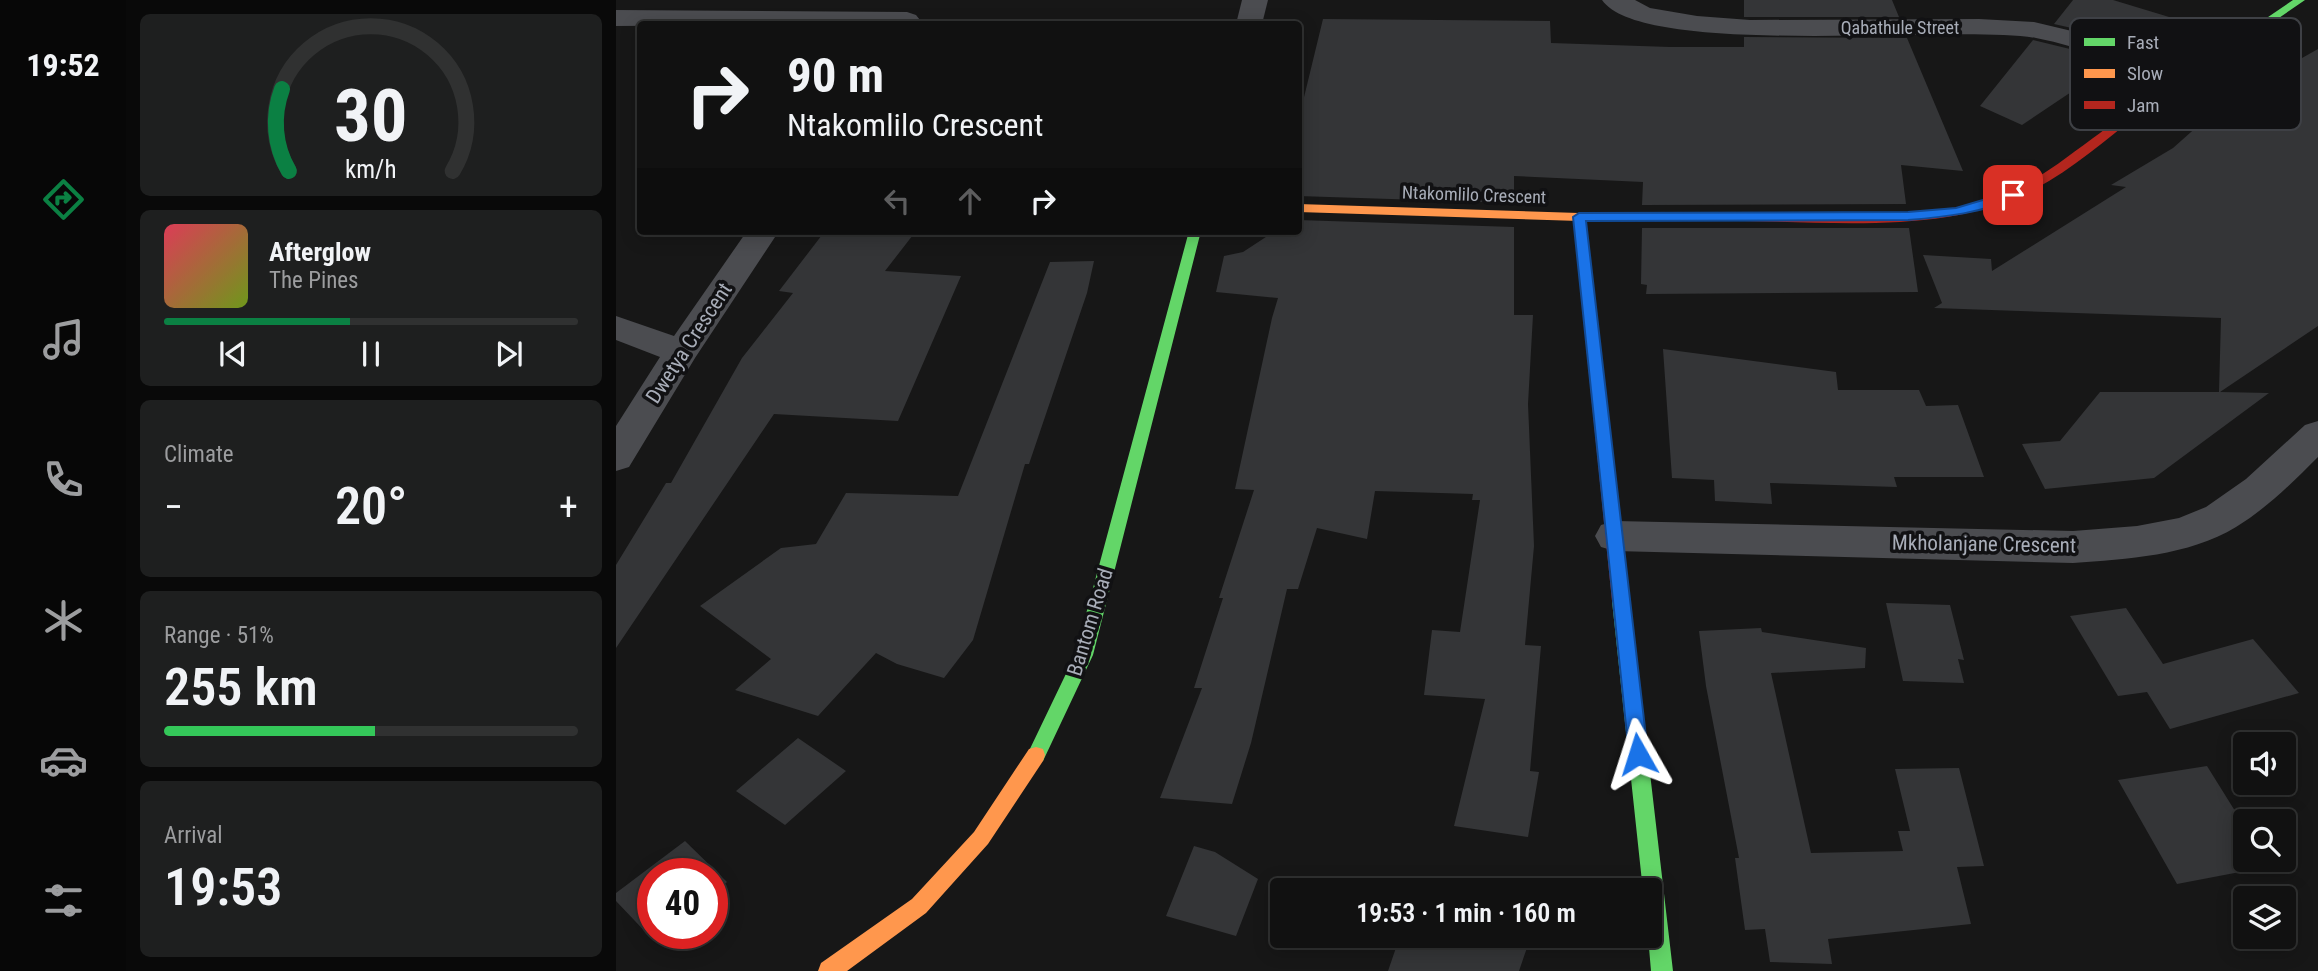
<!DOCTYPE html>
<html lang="en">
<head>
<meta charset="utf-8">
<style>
	:root { --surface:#111; --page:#1e1f1f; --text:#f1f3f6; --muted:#9c9d9f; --line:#303131; --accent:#0b8043 }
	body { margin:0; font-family:"Roboto Condensed",sans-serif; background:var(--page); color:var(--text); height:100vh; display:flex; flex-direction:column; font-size:26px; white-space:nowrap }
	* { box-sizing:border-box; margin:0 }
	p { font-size:23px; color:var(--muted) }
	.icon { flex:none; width:38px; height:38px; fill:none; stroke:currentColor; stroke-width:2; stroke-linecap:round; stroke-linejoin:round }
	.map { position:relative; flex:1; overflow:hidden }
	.drawer { display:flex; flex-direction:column; gap:14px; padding:14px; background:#090909; width:490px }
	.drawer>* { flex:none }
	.hud { position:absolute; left:21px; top:21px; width:665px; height:214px; border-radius:7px; box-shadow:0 4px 18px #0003,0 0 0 2px var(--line); background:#111; color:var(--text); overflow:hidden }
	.buttons { position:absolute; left:1617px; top:732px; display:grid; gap:14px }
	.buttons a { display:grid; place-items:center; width:63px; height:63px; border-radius:7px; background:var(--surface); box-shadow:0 4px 18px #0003,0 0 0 2px var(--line); font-size:35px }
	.speed { position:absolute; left:21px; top:858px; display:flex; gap:14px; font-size:35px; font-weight:700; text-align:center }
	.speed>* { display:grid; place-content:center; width:91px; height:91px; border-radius:50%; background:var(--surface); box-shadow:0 4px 18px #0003,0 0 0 2px var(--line); line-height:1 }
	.speed .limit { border:10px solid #d22; background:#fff; color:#111 }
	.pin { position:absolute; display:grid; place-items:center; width:60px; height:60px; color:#fff; margin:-30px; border-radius:14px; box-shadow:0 4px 10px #0006 }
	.me { position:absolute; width:77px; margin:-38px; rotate:354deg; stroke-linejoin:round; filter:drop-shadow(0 0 5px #0008) }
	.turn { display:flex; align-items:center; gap:24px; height:147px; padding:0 35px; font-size:32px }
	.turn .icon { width:91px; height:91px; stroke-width:2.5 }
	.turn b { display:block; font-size:49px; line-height:60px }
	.lanes { display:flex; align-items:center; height:66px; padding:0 35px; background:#0003; justify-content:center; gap:35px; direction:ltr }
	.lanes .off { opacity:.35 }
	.big { font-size:52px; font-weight:600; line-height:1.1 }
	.drawer .tile { flex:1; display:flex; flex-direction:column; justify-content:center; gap:10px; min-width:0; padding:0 24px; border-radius:10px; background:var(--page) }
	.drawer .dial { align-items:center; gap:0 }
	.dial svg { height:182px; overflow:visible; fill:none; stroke:var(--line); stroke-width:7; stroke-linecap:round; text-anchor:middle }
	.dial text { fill:var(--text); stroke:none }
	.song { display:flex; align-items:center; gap:21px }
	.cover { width:84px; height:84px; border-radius:10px; background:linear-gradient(135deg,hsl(350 70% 55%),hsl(80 70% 35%)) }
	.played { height:7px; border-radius:4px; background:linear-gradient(90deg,var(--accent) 45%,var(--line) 45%) }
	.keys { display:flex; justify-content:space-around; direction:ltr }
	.heat { display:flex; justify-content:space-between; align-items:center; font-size:38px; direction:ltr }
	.charge { height:10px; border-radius:5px; background:linear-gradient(90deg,#34c759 51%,var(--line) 0) }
	.trip { position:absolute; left:654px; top:878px; width:392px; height:70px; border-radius:7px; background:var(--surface); box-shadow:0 4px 18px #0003,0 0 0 2px var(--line); font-weight:600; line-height:70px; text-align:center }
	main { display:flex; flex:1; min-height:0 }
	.tabs { display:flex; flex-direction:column; width:126px; justify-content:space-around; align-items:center; background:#070707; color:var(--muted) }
	.tabs .icon { width:49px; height:49px }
	.tabs .current { color:var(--accent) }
	.tabs b { font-size:32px; color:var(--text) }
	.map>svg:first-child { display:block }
</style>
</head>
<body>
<main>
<nav class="tabs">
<b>19:52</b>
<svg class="icon current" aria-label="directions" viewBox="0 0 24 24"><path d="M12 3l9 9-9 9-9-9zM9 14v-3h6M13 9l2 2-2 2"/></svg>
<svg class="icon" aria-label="music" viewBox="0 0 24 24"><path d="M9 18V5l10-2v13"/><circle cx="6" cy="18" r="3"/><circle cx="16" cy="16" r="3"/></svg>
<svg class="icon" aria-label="phone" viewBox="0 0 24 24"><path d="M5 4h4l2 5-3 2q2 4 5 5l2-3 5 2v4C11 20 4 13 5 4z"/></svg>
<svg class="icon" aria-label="climate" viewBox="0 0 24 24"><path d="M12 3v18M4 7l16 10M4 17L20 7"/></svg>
<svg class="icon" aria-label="car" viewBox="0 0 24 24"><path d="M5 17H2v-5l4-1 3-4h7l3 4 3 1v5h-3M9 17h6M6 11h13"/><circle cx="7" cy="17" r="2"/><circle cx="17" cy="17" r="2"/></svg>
<svg class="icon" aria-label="filters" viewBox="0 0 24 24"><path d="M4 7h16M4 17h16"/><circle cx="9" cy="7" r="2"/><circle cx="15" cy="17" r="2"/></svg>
</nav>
<section class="drawer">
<div class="tile dial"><svg viewBox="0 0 100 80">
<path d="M14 69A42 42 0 1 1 86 69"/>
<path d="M14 69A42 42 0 0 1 11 33" stroke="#0b8043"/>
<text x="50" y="56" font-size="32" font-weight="700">30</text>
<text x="50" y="72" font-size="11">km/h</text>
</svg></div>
<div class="tile">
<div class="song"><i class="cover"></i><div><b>Afterglow</b><p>The Pines</p></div></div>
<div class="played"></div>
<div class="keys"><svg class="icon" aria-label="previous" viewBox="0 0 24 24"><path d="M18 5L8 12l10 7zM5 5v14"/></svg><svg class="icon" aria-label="pause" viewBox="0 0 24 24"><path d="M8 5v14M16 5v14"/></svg><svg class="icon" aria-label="next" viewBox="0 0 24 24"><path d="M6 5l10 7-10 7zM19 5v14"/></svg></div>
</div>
<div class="tile"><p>Climate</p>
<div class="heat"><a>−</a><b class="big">20°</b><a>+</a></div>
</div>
<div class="tile"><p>Range · 51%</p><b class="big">255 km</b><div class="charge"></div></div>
<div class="tile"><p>Arrival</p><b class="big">19:53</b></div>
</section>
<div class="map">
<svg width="1702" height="971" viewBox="0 0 1702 971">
	<rect width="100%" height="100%" fill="#171717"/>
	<path fill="#343537" d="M1128,0H1276L1283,17H1128Z
		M1457,0H1497L1563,20L1519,49L1482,34L1438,24Z
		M707,19L934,21L935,43L1054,47H1128V37L1291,38L1347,171L1285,165L1290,204L1026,205L1027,182L898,176V203L682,196V122Z
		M1417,40L1454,49L1497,64L1406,125L1364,106Z
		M1702,49V326L1604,392L1653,393L1538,478L1429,489L1406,444L1444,441L1484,392H1603L1605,318L1318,308L1326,303L1307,255L1375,259L1376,271L1510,187L1495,185L1557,148L1654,62L1668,68Z
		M682,220L898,227V315H917L912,404L918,546L909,645L925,646L914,771L923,772L912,837L838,826L869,699L808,695L816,630L844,632L864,500H856L857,494L759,491L751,539L701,528L682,589H671L635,743L616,804L544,798L586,688H578L607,598H603L638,490L619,489L656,318L662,298L600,292L608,256L627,252L659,231H682Z
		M1026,228H1293L1302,292L1030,294L1031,285L1025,284Z
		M209,231H300L269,271L345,276L282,421L158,414L0,648V565L50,483H55L126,358L177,293L163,291Z
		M478,261L471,293L413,464H409L357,640L328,678L281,664L260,653L202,716L119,690L155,659L84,606L165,548L200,544L230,493L342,496L434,262Z
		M1047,349L1220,372L1222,390H1303L1310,406L1342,405L1368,477H1278L1281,487L1154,483L1156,504L1099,501L1098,480L1056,478Z
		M1270,603L1334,605L1348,660L1342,659L1348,683L1287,681Z
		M1510,608L1547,664L1637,639L1683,693L1554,729L1531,692L1502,696L1454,616Z
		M1145,628L1146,632L1250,648L1249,668L1155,673L1195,853L1287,851L1282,831H1294L1279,769L1343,768L1368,866L1341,867L1355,924L1212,939L1216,964L1154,962L1149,929L1129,930L1119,858H1123L1090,686L1083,631Z
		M182,738L230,771L169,825L120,791Z
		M1591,766L1629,827V859H1645L1650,867L1561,884L1502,780Z
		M69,841L111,882L96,894V873H37V933H48L38,941L0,901V893Z
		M578,846L599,852L642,879L620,936L550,916Z
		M784,936H915L903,971H772Z"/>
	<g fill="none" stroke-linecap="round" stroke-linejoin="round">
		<path fill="#4b4c50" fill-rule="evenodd" d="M626,0H652L646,24H620Z
			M986,0H1019L1034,8L1081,16L1134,20L1363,19L1418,22L1481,37L1575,73L1579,79L1575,85L1565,87L1555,85C1511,67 1467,47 1420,38C1341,24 1027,59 986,0Z
			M0,10L291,12L300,15L304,20L301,24L0,26Z
			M131,231H163L79,358L13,467L0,471V426L44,357L0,340V316L58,336Z
			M1702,421V457C1677,482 1651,508 1620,527C1572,556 1511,559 1457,563L999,551L985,547L979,536L985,525L999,521L1457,531L1521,526L1563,518L1590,507L1630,479L1689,425Z"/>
		<path fill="#63d668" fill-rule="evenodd" d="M1677,0H1689L1523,114H1515V110Z
			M573,231H585L477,655L427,761L420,763L413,761L411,755L459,655Z
			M1005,594L1011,596L1014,601L1057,971H1035L1032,936H1034V891H1027L996,601L999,596Z"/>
		<path fill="#ff974d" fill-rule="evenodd" d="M682,204L963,213H1116L1122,217L1116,221H963L682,212Z
			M420,747L427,749L429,755L427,761L372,844L310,913L231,971H202L205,963L296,899L358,832L413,749Z"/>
		<path fill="#b3261e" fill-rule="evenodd" d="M1519,109L1523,110V114C1489,140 1457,169 1419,189C1332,236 1212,221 1116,221L1110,217L1116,213C1209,214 1324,228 1410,184C1436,170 1460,150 1484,133C1495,125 1506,113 1519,109Z
			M963,213L969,217L1014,601L1011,606L1005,608L999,606L996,601L957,217Z"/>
	</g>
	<path fill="#1a73e8" stroke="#114b97" stroke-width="2" d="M1397,191L1401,192V197C1366,213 1330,217 1292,220L970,221L1032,754L1029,760L1022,762L1016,760L1013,754L957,217L963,213L1292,212L1340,208Z"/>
	<g text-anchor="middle" stroke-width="7" stroke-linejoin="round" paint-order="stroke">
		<g font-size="18" fill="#a8adb8" stroke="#111113">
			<text x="1284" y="34">Qabathule Street</text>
			<text transform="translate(858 195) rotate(2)" y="6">Ntakomlilo Crescent</text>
		</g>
		<g font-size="21" fill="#a8adb8" stroke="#111113">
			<text transform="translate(73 343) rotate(-57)" y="7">Dwetya Crescent</text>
			<text transform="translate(1368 544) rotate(1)" y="7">Mkholanjane Crescent</text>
			<text transform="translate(474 622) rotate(-73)" y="7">Bantom Road</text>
		</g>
	</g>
	<rect x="1454" y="18" width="231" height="112" rx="10" fill="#111113" stroke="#3e4045" stroke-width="2"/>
	<rect x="1468" y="38" width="31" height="8" fill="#63d668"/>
	<rect x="1468" y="69" width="31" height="9" fill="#ff974d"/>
	<rect x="1468" y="101" width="31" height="8" fill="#b3261e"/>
	<g font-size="19" fill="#a8adb8">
		<text x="1511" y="49">Fast</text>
		<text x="1511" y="80">Slow</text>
		<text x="1511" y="112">Jam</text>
	</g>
</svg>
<div class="buttons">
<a><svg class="icon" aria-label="sound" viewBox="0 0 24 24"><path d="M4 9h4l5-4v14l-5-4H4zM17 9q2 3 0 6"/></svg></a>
<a><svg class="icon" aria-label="search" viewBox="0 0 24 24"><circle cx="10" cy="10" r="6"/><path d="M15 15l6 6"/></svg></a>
<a><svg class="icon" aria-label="layers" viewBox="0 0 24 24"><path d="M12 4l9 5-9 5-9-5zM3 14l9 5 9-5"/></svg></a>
</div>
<div class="speed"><div class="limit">40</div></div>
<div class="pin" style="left:1397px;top:195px;background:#d93025"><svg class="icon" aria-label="arrive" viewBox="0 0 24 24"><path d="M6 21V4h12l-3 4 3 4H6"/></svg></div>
<svg class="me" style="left:1022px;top:754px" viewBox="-20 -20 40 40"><path d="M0-17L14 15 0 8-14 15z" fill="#1a73e8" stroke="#fff" stroke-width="4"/></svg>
<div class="trip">19:53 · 1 min · 160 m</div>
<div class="hud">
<div class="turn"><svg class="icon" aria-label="right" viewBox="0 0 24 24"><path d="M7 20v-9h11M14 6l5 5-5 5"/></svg><div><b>90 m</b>Ntakomlilo Crescent</div></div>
<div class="lanes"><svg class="icon off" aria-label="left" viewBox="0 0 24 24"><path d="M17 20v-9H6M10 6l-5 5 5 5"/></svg><svg class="icon off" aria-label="ahead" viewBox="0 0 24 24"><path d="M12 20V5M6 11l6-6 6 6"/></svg><svg class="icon" aria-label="right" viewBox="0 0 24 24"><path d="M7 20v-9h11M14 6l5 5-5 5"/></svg></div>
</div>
</div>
</main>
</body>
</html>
